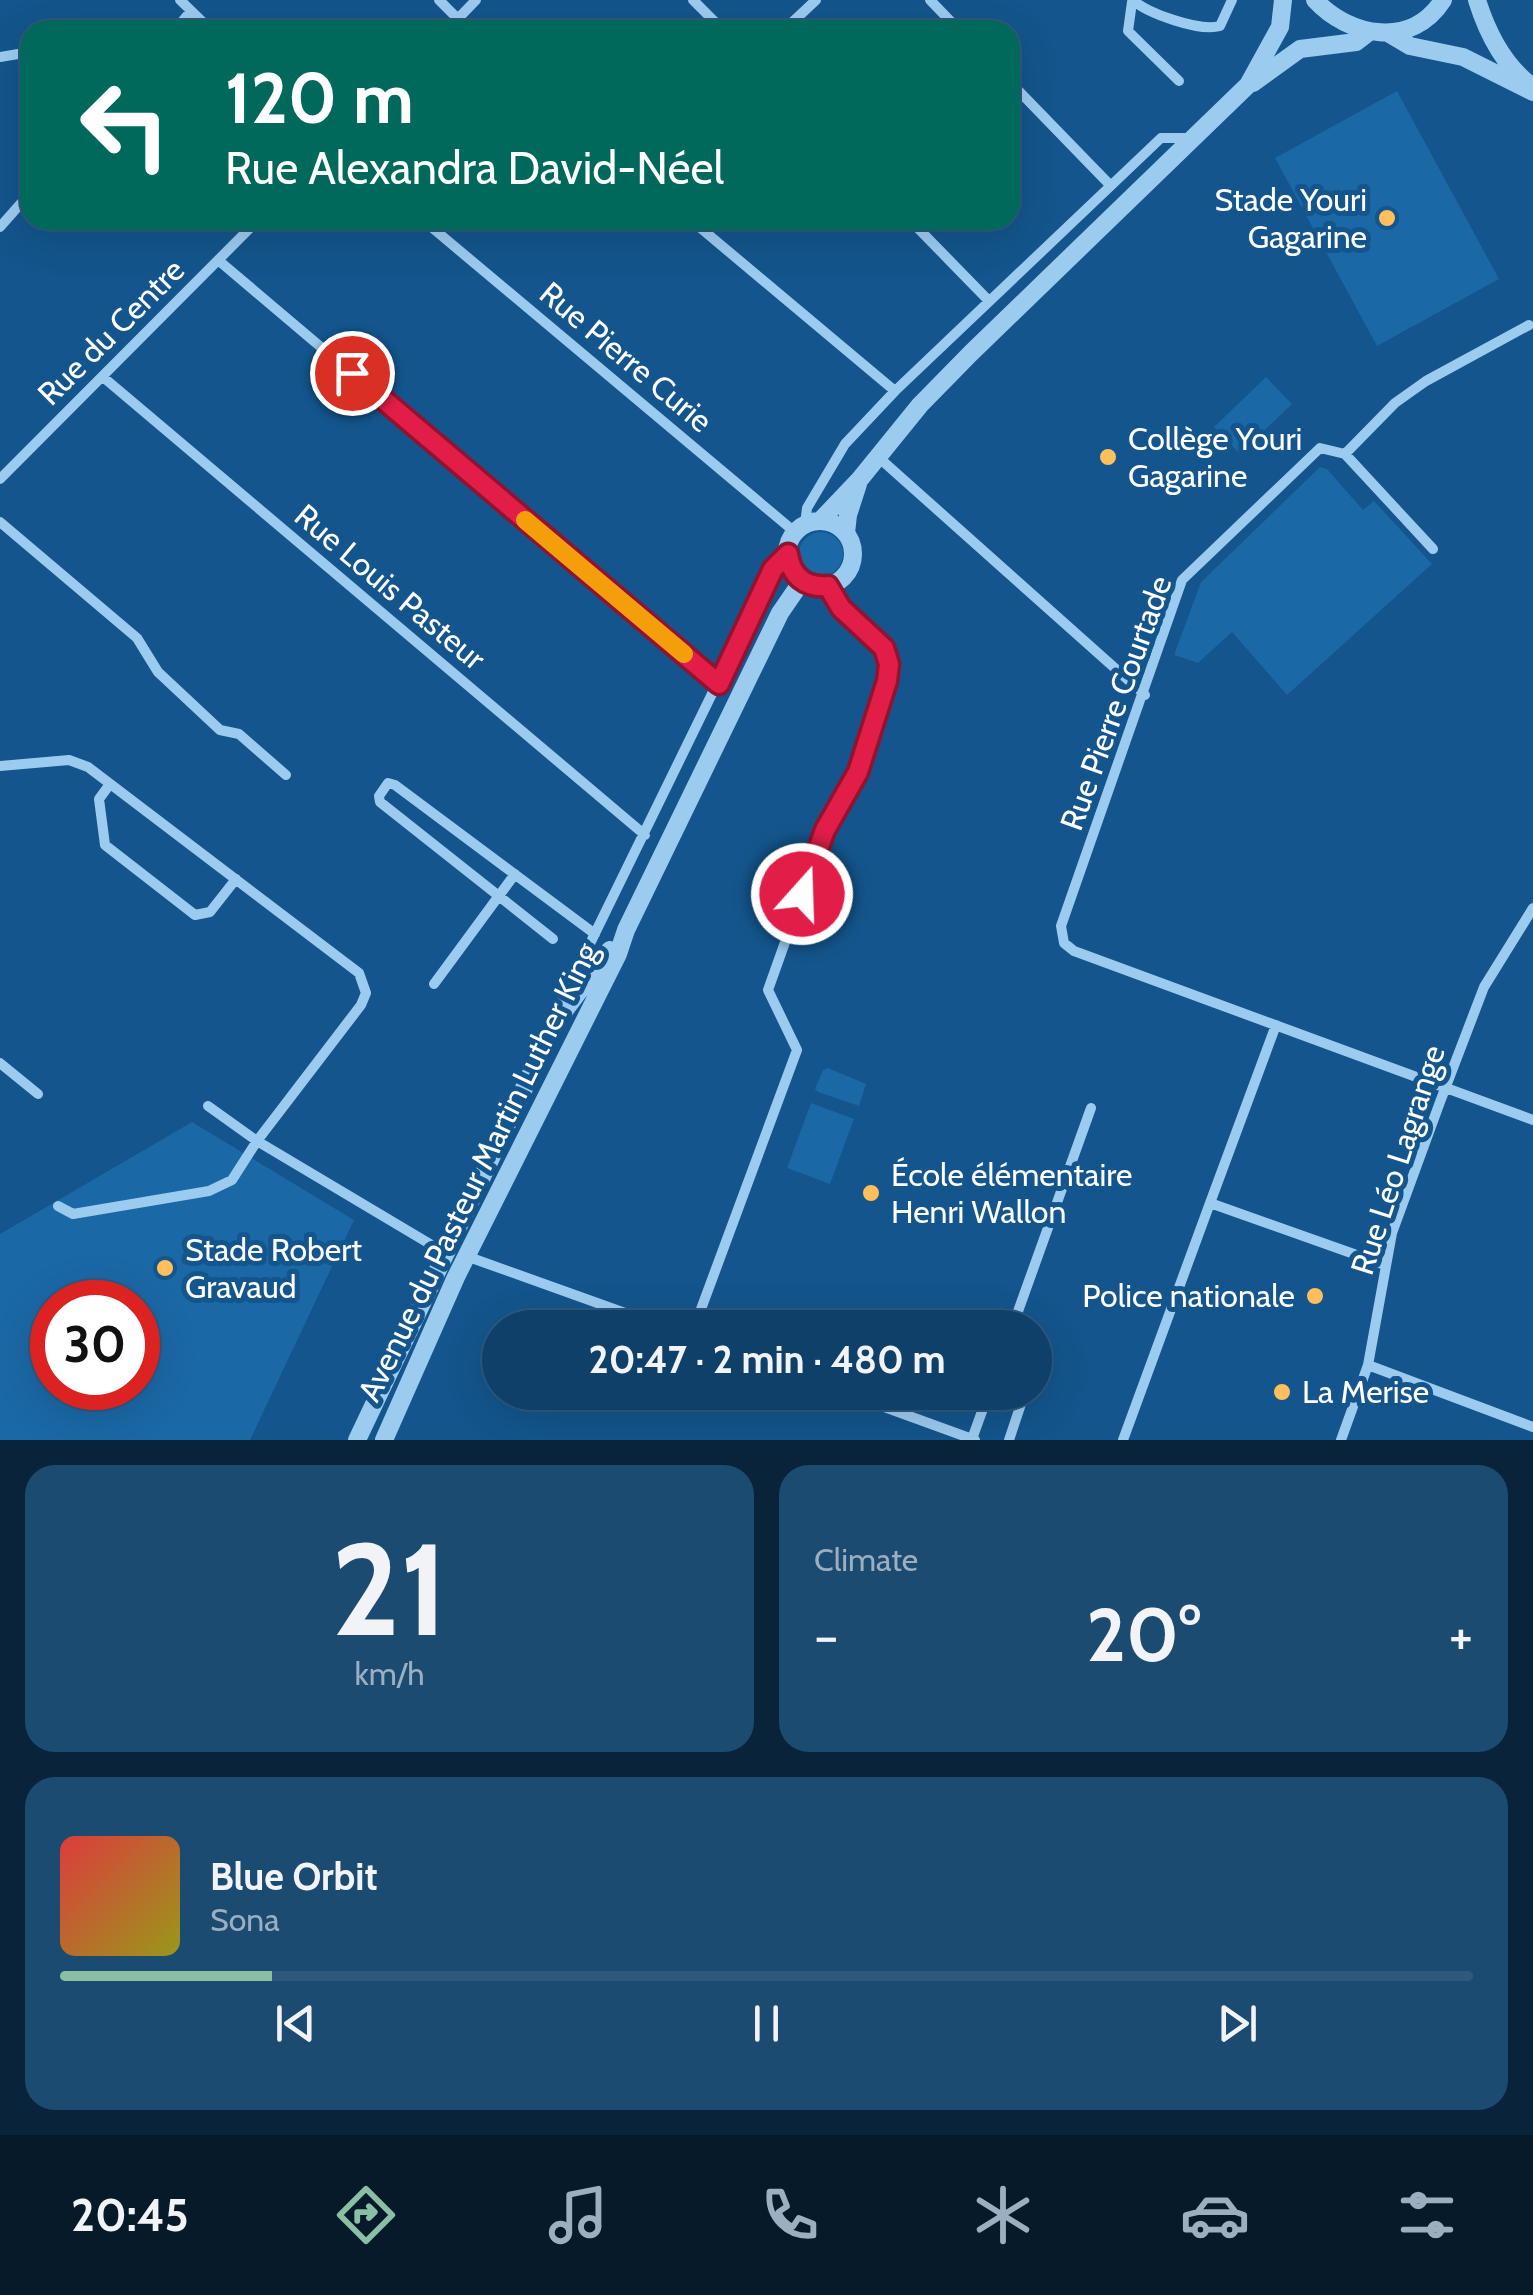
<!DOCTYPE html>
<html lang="en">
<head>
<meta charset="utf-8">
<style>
	:root { --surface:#0e4069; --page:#1c4b71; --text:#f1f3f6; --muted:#9bafc0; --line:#2e597d; --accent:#8abfa5 }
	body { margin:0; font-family:Cabin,sans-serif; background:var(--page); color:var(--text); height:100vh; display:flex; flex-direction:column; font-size:38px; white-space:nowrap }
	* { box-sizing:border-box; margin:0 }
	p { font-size:32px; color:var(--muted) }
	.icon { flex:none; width:55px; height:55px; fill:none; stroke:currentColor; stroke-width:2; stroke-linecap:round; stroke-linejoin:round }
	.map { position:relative; height:1440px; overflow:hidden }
	.panel { display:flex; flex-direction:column; gap:25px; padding:25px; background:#08233a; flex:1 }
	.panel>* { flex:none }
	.top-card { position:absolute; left:20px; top:20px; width:1000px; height:210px; border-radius:30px; box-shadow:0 10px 40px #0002,0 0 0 2px var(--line); background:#00695c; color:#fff; overflow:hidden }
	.speed { position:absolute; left:30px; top:1280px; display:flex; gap:20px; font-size:50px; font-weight:700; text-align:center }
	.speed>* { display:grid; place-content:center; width:130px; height:130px; border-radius:50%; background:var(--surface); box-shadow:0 10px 40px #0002,0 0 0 2px var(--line); line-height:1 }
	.speed .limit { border:15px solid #d22; background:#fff; color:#111 }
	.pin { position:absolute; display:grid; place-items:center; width:85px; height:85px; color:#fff; margin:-42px; border:5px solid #fff; border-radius:50%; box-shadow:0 2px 10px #0007 }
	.me { position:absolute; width:110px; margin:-55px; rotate:20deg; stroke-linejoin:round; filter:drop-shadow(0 0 8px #0008) }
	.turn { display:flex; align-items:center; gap:35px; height:210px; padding:0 40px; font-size:45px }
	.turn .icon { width:130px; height:130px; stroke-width:2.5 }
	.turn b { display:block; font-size:70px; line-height:85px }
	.big { font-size:75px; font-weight:700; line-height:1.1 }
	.panel .widget { flex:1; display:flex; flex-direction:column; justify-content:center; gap:15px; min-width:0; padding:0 35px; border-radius:30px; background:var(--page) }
	.panel .dial { align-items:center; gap:0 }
	.dial b { font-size:130px; line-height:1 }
	.song { display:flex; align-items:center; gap:30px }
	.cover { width:120px; height:120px; border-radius:15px; background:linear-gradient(135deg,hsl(0 70% 55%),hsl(60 70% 35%)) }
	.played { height:10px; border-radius:5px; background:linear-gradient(90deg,var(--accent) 15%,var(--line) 15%) }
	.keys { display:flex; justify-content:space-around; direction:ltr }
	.heat { display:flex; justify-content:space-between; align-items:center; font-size:55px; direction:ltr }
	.panel .tiles { flex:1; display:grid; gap:25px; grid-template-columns:1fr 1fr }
	.widget:last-child { grid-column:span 2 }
	.trip { position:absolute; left:482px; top:1310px; width:570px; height:100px; border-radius:50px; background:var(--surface); box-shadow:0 10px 40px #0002,0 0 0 2px var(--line); font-weight:700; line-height:100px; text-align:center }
	.tab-bar { display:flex; height:160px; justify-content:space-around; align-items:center; background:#061a2a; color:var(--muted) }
	.tab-bar .icon { width:70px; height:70px }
	.tab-bar .active { color:var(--accent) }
	.tab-bar b { font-size:45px; color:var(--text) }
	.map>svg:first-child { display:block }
</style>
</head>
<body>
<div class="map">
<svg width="1533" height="1440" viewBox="0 0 1533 1440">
	<rect width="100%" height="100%" fill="#13558c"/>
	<path fill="#1b68a6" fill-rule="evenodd" d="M1397,91L1499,279L1377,346L1275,158Z
		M1266,377L1292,404L1240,454L1214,427Z
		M1320,467L1327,469L1363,510L1374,501L1432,564L1287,695L1232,632L1198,663L1174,655L1201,582Z
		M799 554a22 22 0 1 1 44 0a22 22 0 1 1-44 0Z
		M828,1068L866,1084L859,1106L818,1092L815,1089L823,1070Z
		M811,1103L854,1119L830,1184L787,1168Z
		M192,1122L354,1220L250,1440H0V1234ZM52,1302H138V1388H52Z"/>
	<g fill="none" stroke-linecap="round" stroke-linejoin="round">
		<path stroke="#9ccbf0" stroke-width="10" d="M180,0L211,30
			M439,0L469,30
			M693,0L723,30
			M930,0L959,30
			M1133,0C1146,13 1200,32 1220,26L1232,0
			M1132,2L1128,31L1179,81
			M175,30L191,11
			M447,30L476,0
			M784,30L816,0
			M0,57L24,53
			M1010,82L1110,185
			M423,220L796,533
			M691,220L895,391
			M910,220L989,301
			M0,227L30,193
			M218,260L719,684
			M103,377L645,835
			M1345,454L1395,403L1426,381L1529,325
			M877,456L1145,695
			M0,479L258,220
			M0,522L137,638L158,672L220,730L239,734L286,775
			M805,525L807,508L845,444L895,391L1161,138H1195
			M1433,549L1345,454L1320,448L1182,580L1061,926L1064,943L1074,951L1533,1120
			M0,766L69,760L88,767L359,973L366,993L361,1005L257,1141L232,1180L209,1191L73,1214L58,1206
			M110,784L99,799L105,845L195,915L210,912L236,879
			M553,939L380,802L379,796L388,783L395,785L595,934
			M434,984L515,874
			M559,1007L773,569L788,554
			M0,1063L38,1094
			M208,1106L257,1141L435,1247L449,1252
			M1210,1203L1276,1025
			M466,1256L667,1328
			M694,1328L797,1050L768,990L825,830L859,772L887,681L889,664L885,648L841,608L828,586
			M1012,1328L1091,1108
			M1035,1363V1362
			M1368,1365L1533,1427
			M843,1392L975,1440
			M972,1439L989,1392
			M1009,1440L1025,1392
			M1123,1440L1210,1203L1385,1265
			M1341,1440L1368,1365L1392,1233L1440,1102L1484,987L1533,908"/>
		<path stroke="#9ccbf0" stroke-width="18" d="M1315,0C1349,37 1412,49 1443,0
			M1477,0C1487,32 1502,63 1529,84
			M1388,33L1410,46L1463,57L1533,92
			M1253,83L1300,49L1356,42L1369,32
			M820,521L860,479L920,405L971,353L1248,85L1280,27L1283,0
			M787 554a33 33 0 1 1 66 0a33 33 0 1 1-66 0Z
			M846,533L848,515L858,484
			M357,1440L555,1023L610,950
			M384,1440L456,1277L618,954L626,930L780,613L802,581"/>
	</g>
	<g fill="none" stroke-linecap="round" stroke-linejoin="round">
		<g stroke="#92132f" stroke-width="25">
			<path id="route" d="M352,373L719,684L773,569L788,554C791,576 805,588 828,586L841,608L884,648L889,664L887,681L858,772L825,830L802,894"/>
		</g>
		<use href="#route" stroke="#e11d48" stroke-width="18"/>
		<path stroke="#f59e0b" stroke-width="18" d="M525,520L684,654"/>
	</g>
	<g fill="#ffbf5c" stroke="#13558c" stroke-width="4">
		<circle cx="1387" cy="218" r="10"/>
		<circle cx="1108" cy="457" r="10"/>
		<circle cx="871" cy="1193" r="10"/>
		<circle cx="165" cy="1268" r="10"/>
		<circle cx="1315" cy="1296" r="10"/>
		<circle cx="1282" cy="1392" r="10"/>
	</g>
	<g text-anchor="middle" stroke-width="10" stroke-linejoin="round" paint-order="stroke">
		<g font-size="32" fill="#fff" stroke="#13558c" text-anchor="start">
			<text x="1367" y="211" text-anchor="end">Stade Youri<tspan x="1367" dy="37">Gagarine</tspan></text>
			<text x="1128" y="450">Collège Youri<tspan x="1128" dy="37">Gagarine</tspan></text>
			<text x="891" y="1186">École élémentaire<tspan x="891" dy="37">Henri Wallon</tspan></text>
			<text x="185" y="1261">Stade Robert<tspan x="185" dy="37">Gravaud</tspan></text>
			<text x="1295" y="1307" text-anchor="end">Police nationale</text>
			<text x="1302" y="1403">La Merise</text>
		</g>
		<g font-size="32" fill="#fff" stroke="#13558c">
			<text transform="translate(111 332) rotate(-45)" y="11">Rue du Centre</text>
			<text transform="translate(626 357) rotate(40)" y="11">Rue Pierre Curie</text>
			<text transform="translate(390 587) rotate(40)" y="11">Rue Louis Pasteur</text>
			<text transform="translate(1116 703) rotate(-70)" y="11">Rue Pierre Courtade</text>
			<text transform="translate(1398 1160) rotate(-72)" y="11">Rue Léo Lagrange</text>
			<text transform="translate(478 1172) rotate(-64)" y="11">Avenue du Pasteur Martin Luther King</text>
		</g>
	</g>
</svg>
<div class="speed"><div class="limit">30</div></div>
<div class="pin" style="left:352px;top:373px;background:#d93025"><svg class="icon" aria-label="arrive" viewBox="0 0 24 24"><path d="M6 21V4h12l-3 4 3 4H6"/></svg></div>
<svg class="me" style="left:802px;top:894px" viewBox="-20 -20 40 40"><circle r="17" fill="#e11d48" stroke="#fff" stroke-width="3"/><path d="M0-11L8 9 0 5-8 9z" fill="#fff"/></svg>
<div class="trip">20:47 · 2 min · 480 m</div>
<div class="top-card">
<div class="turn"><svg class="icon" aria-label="left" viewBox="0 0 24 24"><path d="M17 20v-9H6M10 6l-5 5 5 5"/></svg><div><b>120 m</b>Rue Alexandra David-Néel</div></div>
</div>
</div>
<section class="panel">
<div class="tiles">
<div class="widget dial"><b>21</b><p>km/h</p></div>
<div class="widget"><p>Climate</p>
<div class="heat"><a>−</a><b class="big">20°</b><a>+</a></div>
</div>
<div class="widget">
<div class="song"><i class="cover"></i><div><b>Blue Orbit</b><p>Sona</p></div></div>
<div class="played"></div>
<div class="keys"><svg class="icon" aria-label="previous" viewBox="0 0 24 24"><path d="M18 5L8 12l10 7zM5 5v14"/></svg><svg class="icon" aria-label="pause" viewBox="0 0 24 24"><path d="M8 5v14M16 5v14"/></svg><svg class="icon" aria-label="next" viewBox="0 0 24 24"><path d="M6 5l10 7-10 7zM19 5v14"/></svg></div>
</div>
</div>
</section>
<nav class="tab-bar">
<b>20:45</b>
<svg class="icon active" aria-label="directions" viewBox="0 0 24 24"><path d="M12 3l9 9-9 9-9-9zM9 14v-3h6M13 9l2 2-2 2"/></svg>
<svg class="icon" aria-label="music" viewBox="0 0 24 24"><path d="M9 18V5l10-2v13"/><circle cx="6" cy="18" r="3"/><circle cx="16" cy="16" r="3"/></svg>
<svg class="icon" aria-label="phone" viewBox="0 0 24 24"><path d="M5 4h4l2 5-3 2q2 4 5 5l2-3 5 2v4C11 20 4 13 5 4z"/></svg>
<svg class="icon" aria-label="climate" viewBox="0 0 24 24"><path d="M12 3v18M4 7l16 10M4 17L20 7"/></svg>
<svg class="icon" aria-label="car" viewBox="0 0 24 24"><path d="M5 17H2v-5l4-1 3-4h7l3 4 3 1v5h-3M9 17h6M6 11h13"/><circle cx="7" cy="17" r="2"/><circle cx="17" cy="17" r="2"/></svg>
<svg class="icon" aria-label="filters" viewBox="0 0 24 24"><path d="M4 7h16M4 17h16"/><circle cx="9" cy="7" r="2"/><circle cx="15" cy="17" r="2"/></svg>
</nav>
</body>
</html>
